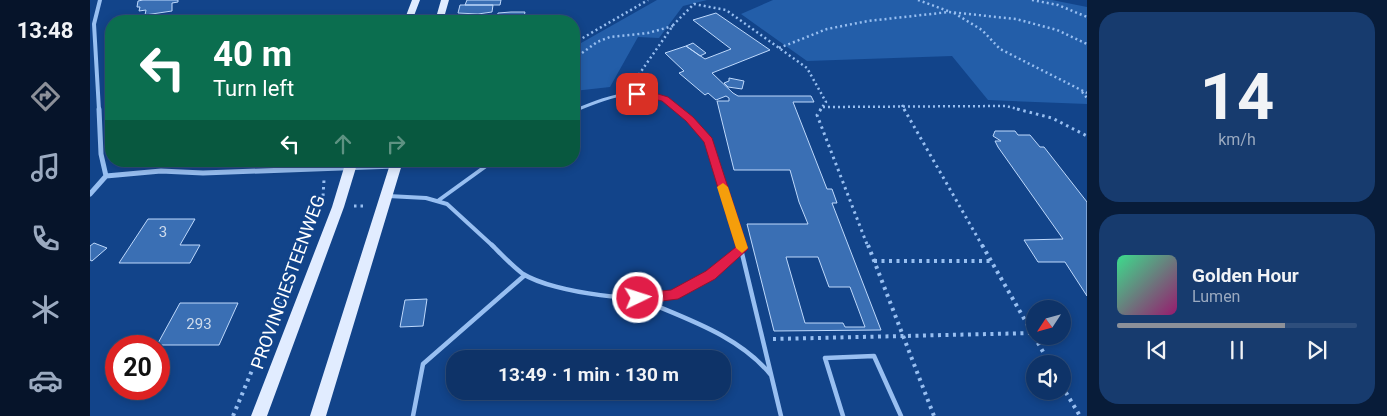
<!DOCTYPE html>
<html lang="en">
<head>
<meta charset="utf-8">
<style>
	:root { --surface:#0e3368; --page:#173b6e; --text:#f1f3f6; --muted:#9baac0; --line:#2e4e7c; --accent:#8c9099 }
	body { margin:0; font-family:Roboto,sans-serif; background:var(--page); color:var(--text); height:100vh; display:flex; flex-direction:column; font-size:19px; white-space:nowrap }
	* { box-sizing:border-box; margin:0 }
	p { font-size:16px; color:var(--muted) }
	.icon { flex:none; width:28px; height:28px; fill:none; stroke:currentColor; stroke-width:2; stroke-linecap:round; stroke-linejoin:round }
	.map { position:relative; flex:1; overflow:hidden }
	.panel { display:flex; flex-direction:column; gap:12px; padding:12px; background:#081c39; width:300px }
	.panel>* { flex:none }
	.banner { position:absolute; left:15px; top:15px; width:475px; height:152px; border-radius:20px; box-shadow:0 2px 8px #0003,0 0 0 1px var(--line); background:#0b6e4f; color:#fff; overflow:hidden }
	.needle { width:32px; rotate:234deg }
	.tools { position:absolute; left:936px; top:300px; display:grid; gap:10px }
	.tools a { display:grid; place-items:center; width:45px; height:45px; border-radius:50%; background:var(--surface); box-shadow:0 2px 8px #0003,0 0 0 1px var(--line); font-size:25px }
	.speed { position:absolute; left:15px; top:335px; display:flex; gap:10px; font-size:25px; font-weight:700; text-align:center }
	.speed>* { display:grid; place-content:center; width:65px; height:65px; border-radius:50%; background:var(--surface); box-shadow:0 2px 8px #0003,0 0 0 1px var(--line); line-height:1 }
	.speed .limit { border:8px solid #d22; background:#fff; color:#111 }
	.pin { position:absolute; display:grid; place-items:center; width:42px; height:42px; color:#fff; margin:-21px; border-radius:10px; box-shadow:0 2px 8px #0006 }
	.me { position:absolute; width:55px; margin:-28px; rotate:86deg; stroke-linejoin:round; filter:drop-shadow(0 0 4px #0008) }
	.turn { display:flex; align-items:center; gap:18px; height:105px; padding:0 25px; font-size:22px }
	.turn .icon { width:65px; height:65px; stroke-width:2.5 }
	.turn b { display:block; font-size:35px; line-height:42px }
	.lanes { display:flex; align-items:center; height:48px; padding:0 25px; background:#0003; justify-content:center; gap:25px; direction:ltr }
	.lanes .off { opacity:.35 }
	.panel .widget { flex:1; display:flex; flex-direction:column; justify-content:center; gap:8px; min-width:0; padding:0 18px; border-radius:20px; background:var(--page) }
	.panel .dial { align-items:center; gap:0 }
	.dial b { font-size:65px; line-height:1 }
	.song { display:flex; align-items:center; gap:15px }
	.cover { width:60px; height:60px; border-radius:8px; background:linear-gradient(135deg,hsl(150 70% 55%),hsl(320 70% 35%)) }
	.played { height:5px; border-radius:2px; background:linear-gradient(90deg,var(--accent) 70%,var(--line) 70%) }
	.keys { display:flex; justify-content:space-around; direction:ltr }
	.trip { position:absolute; left:356px; top:350px; width:285px; height:50px; border-radius:20px; background:var(--surface); box-shadow:0 2px 8px #0003,0 0 0 1px var(--line); font-weight:700; line-height:50px; text-align:center }
	main { display:flex; flex:1; min-height:0 }
	.dock { display:flex; flex-direction:column; width:90px; justify-content:space-around; align-items:center; background:#06142a; color:var(--muted) }
	.dock .icon { width:35px; height:35px }
	.dock .active { color:var(--accent) }
	.dock b { font-size:22px; color:var(--text) }
	.map>svg:first-child { display:block }
</style>
</head>
<body>
<main>
<nav class="dock">
<b>13:48</b>
<svg class="icon active" aria-label="directions" viewBox="0 0 24 24"><path d="M12 3l9 9-9 9-9-9zM9 14v-3h6M13 9l2 2-2 2"/></svg>
<svg class="icon" aria-label="music" viewBox="0 0 24 24"><path d="M9 18V5l10-2v13"/><circle cx="6" cy="18" r="3"/><circle cx="16" cy="16" r="3"/></svg>
<svg class="icon" aria-label="phone" viewBox="0 0 24 24"><path d="M5 4h4l2 5-3 2q2 4 5 5l2-3 5 2v4C11 20 4 13 5 4z"/></svg>
<svg class="icon" aria-label="climate" viewBox="0 0 24 24"><path d="M12 3v18M4 7l16 10M4 17L20 7"/></svg>
<svg class="icon" aria-label="car" viewBox="0 0 24 24"><path d="M5 17H2v-5l4-1 3-4h7l3 4 3 1v5h-3M9 17h6M6 11h13"/><circle cx="7" cy="17" r="2"/><circle cx="17" cy="17" r="2"/></svg>
</nav>
<div class="map">
<svg width="997" height="416" viewBox="0 0 997 416">
	<rect width="100%" height="100%" fill="#12448a"/>
	<path fill="#235ea9" d="M567,0H617L593,6L569,38L548,37L520,87L484,91V47Z
		M683,0H962L997,7V104L898,100L862,56L717,61L651,14Z"/>
	<path fill="#3a6fb4" stroke="#bed9fc" fill-rule="evenodd" d="M53,0H88V2L82,3V11L55,15L56,10L49,11L50,7H47L48,1Z
		M377,0H411L410,5H375Z
		M370,5H403L402,12L388,14L368,13Z
		M421,12H435L434,17H407L408,13Z
		M626,13L680,50L622,73L643,93L648,96H721L724,102H703L737,189H742L747,203H742L791,330L684,331L657,224H718L709,202L700,170H644L627,101H639V98L636,96L626,100L618,93L615,95L589,73L594,71L575,53L596,46L615,59L641,49L603,20ZM696,257H728L739,287H760L775,327H755L753,323H715Z
		M266,15H287L284,21H263Z
		M603,43L616,53L610,56L596,46Z
		M639,78L654,81L652,89L638,87L634,83L639,81Z
		M905,131H925L928,135H940L950,147H954L997,202V296L975,262H948L934,240L973,239L908,147L905,141H911L903,136Z
		M58,219H105L90,245H110L100,263H29Z
		M4,243L17,248L2,261L0,260V246Z
		M337,299L333,326L310,327L315,300Z
		M90,303H148L129,345H67Z"/>
	<g fill="none" stroke-linecap="round" stroke-linejoin="round">
		<path stroke="#98bff1" stroke-width="2.5" stroke-dasharray="2 3" stroke-linecap="butt" d="M828,0L858,11
			M942,0L968,5L997,17
			M864,13L892,30L910,49L997,93
			M484,43L558,0
			M689,48L737,29L778,21L859,12L926,19L967,30L997,44
			M484,59L507,42L520,37L558,33L583,26
			M543,83L584,24L604,4L636,10L717,68L736,102L730,110
			M992,92L997,98
			M812,105L815,110
			M733,107L916,106L932,110"/>
		<path stroke="#98bff1" stroke-width="3" stroke-dasharray="2.5 4" stroke-linecap="butt" d="M731,109L727,115L778,247
			M814,109L893,247
			M927,109L962,118L997,136
			M233,196L234,180
			M264,206H277
			M213,247L221,228"/>
		<path stroke="#98bff1" stroke-width="4" stroke-dasharray="3 4.5" stroke-linecap="butt" d="M778,245L844,416
			M892,245L960,364
			M784,261H901
			M683,339L943,333
			M972,386L990,416
			M143,416L214,245"/>
		<path stroke="#98bff1" stroke-width="3" d="M486,110C523,95 556,82 590,110"/>
		<path stroke="#98bff1" stroke-width="4" d="M588,109L611,130L622,147L651,247
			M484,111L489,109
			M298,196L336,198L357,204L404,247
			M349,200L403,161"/>
		<path stroke="#98bff1" stroke-width="4.5" d="M402,245C412,255 422,266 433,274C464,293 556,305 590,293C613,284 633,265 652,249
			M650,245L691,416
			M550,299C596,319 648,335 681,375
			M323,416L333,364L435,275
			M753,416L735,358L784,356L811,416"/>
		<path stroke="#98bff1" stroke-width="4" d="M9,110L4,24L10,0"/>
		<path stroke="#98bff1" stroke-width="5" d="M9,109L11,154L16,176
			M16,176L71,171L113,173L305,166
			M0,194L16,176"/>
		<path fill="#e1ecff" fill-rule="evenodd" d="M322,0H330L322,21H314Z
			M351,0H359L353,21H345Z
			M256,161H268L254,207L177,416H161L242,207Z
			M301,161H313L236,416H220Z"/>
	</g>
	<path fill="#e11d48" stroke="#92132f" d="M558,91L578,97L603,117L622,138L658,249L625,279L588,299L548,304L543,302L541,298L543,294L581,290L616,271L646,247L614,142L596,121L572,101L542,94L547,91Z"/>
	<path fill="#f59e0b" d="M633,183L638,187L658,248L652,253L646,248L627,187Z"/>
	<g text-anchor="middle" stroke-width="5" stroke-linejoin="round" paint-order="stroke">
		<g font-size="15" fill="#cedbec">
			<text x="73" y="237">3</text>
			<text x="109" y="329">293</text>
		</g>
		<g font-size="18" fill="#fff" stroke="#12448a">
			<text transform="translate(198 282) rotate(-70)" y="6">PROVINCIESTEENWEG</text>
		</g>
	</g>
</svg>
<div class="tools">
<a><svg class="needle" viewBox="-14 -14 28 28"><path d="M0-13l5 13h-10z" fill="#e53935"/><path d="M0 13l5-13h-10z" fill="#9baac0"/></svg></a>
<a><svg class="icon" aria-label="sound" viewBox="0 0 24 24"><path d="M4 9h4l5-4v14l-5-4H4zM17 9q2 3 0 6"/></svg></a>
</div>
<div class="speed"><div class="limit">20</div></div>
<div class="pin" style="left:547px;top:94px;background:#d93025"><svg class="icon" aria-label="arrive" viewBox="0 0 24 24"><path d="M6 21V4h12l-3 4 3 4H6"/></svg></div>
<svg class="me" style="left:548px;top:298px" viewBox="-20 -20 40 40"><circle r="17" fill="#e11d48" stroke="#fff" stroke-width="3"/><path d="M0-11L8 9 0 5-8 9z" fill="#fff"/></svg>
<div class="trip">13:49 · 1 min · 130 m</div>
<div class="banner">
<div class="turn"><svg class="icon" aria-label="left" viewBox="0 0 24 24"><path d="M17 20v-9H6M10 6l-5 5 5 5"/></svg><div><b>40 m</b>Turn left</div></div>
<div class="lanes"><svg class="icon" aria-label="left" viewBox="0 0 24 24"><path d="M17 20v-9H6M10 6l-5 5 5 5"/></svg><svg class="icon off" aria-label="ahead" viewBox="0 0 24 24"><path d="M12 20V5M6 11l6-6 6 6"/></svg><svg class="icon off" aria-label="right" viewBox="0 0 24 24"><path d="M7 20v-9h11M14 6l5 5-5 5"/></svg></div>
</div>
</div>
<section class="panel">
<div class="widget dial"><b>14</b><p>km/h</p></div>
<div class="widget">
<div class="song"><i class="cover"></i><div><b>Golden Hour</b><p>Lumen</p></div></div>
<div class="played"></div>
<div class="keys"><svg class="icon" aria-label="previous" viewBox="0 0 24 24"><path d="M18 5L8 12l10 7zM5 5v14"/></svg><svg class="icon" aria-label="pause" viewBox="0 0 24 24"><path d="M8 5v14M16 5v14"/></svg><svg class="icon" aria-label="next" viewBox="0 0 24 24"><path d="M6 5l10 7-10 7zM19 5v14"/></svg></div>
</div>
</section>
</main>
</body>
</html>
